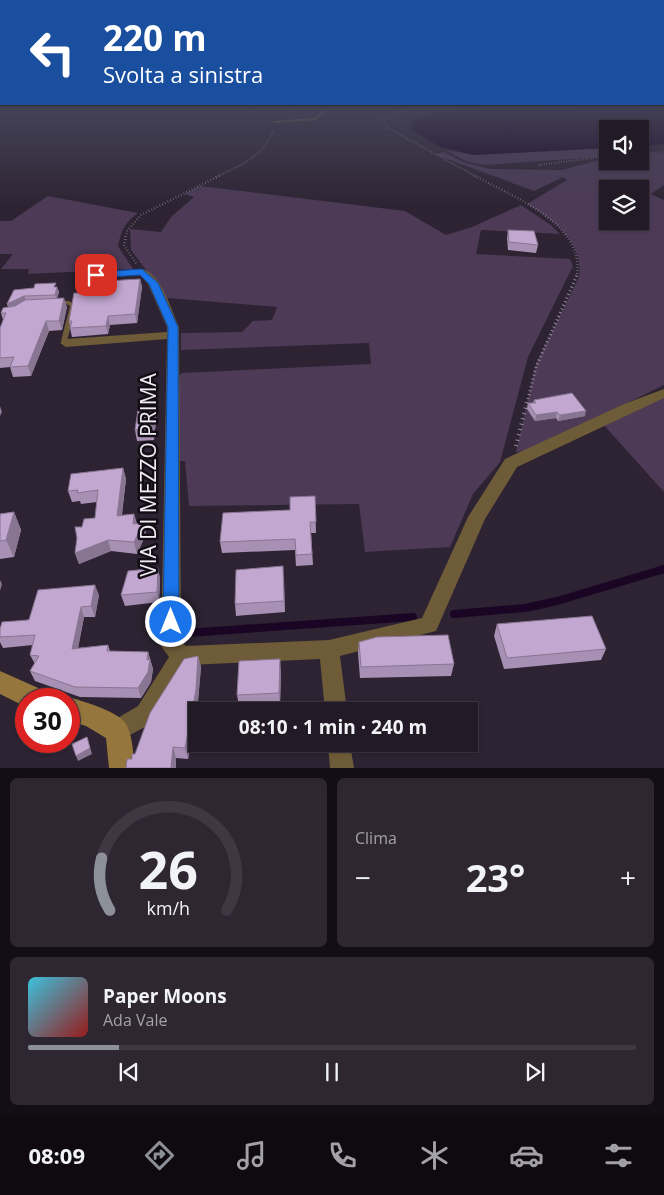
<!DOCTYPE html>
<html lang="it">
<head>
<meta charset="utf-8">
<style>
	:root { --surface:#221a26; --page:#2e2732; --text:#f1f3f6; --muted:#a2a1a7; --line:#3f3843; --accent:#8c9099 }
	body { margin:0; font-family:"Open Sans",sans-serif; background:var(--page); color:var(--text); height:100vh; display:flex; flex-direction:column; font-size:19px; white-space:nowrap }
	* { box-sizing:border-box; margin:0 }
	p { font-size:16px; color:var(--muted) }
	.icon { flex:none; width:28px; height:28px; fill:none; stroke:currentColor; stroke-width:2; stroke-linecap:round; stroke-linejoin:round }
	.map { position:relative; height:768px; overflow:hidden }
	.details { display:flex; flex-direction:column; gap:10px; padding:10px; background:#130e15; flex:1 }
	.details>* { flex:none }
	.guide { position:absolute; left:0px; top:0px; width:665px; height:105px; box-shadow:0 1px 4px #0004,0 0 0 1px var(--line); background:#1a4fa0; color:#fff; overflow:hidden }
	.fabs { position:absolute; left:599px; top:120px; display:grid; gap:10px }
	.fabs a { display:grid; place-items:center; width:50px; height:50px; border-radius:0px; background:var(--surface); box-shadow:0 1px 4px #0004,0 0 0 1px var(--line); font-size:25px }
	.speed { position:absolute; left:15px; top:688px; display:flex; gap:10px; font-size:25px; font-weight:700; text-align:center }
	.speed>* { display:grid; place-content:center; width:65px; height:65px; border-radius:50%; background:var(--surface); box-shadow:0 1px 4px #0004,0 0 0 1px var(--line); line-height:1 }
	.speed .limit { border:8px solid #d22; background:#fff; color:#111 }
	.pin { position:absolute; display:grid; place-items:center; width:42px; height:42px; color:#fff; margin:-21px; border-radius:10px; box-shadow:0 2px 8px #0006 }
	.me { position:absolute; width:55px; margin:-28px; rotate:0deg; stroke-linejoin:round; filter:drop-shadow(0 0 4px #0008) }
	.turn { display:flex; align-items:center; gap:18px; height:105px; padding:0 20px; font-size:22px }
	.turn .icon { width:65px; height:65px; stroke-width:2.5 }
	.turn b { display:block; font-size:35px; line-height:42px }
	.big { font-size:38px; font-weight:700; line-height:1.1 }
	.details .card { flex:1; display:flex; flex-direction:column; justify-content:center; gap:8px; min-width:0; padding:0 18px; border-radius:8px; background:var(--page) }
	.details .dial { align-items:center; gap:0 }
	.dial svg { height:130px; overflow:visible; fill:none; stroke:var(--line); stroke-width:7; stroke-linecap:round; text-anchor:middle }
	.dial text { fill:var(--text); stroke:none }
	.song { display:flex; align-items:center; gap:15px }
	.cover { width:60px; height:60px; border-radius:8px; background:linear-gradient(135deg,hsl(190 70% 55%),hsl(0 70% 35%)) }
	.played { height:5px; border-radius:2px; background:linear-gradient(90deg,var(--accent) 15%,var(--line) 15%) }
	.keys { display:flex; justify-content:space-around; direction:ltr }
	.heat { display:flex; justify-content:space-between; align-items:center; font-size:28px; direction:ltr }
	.details .tiles { flex:1; display:grid; gap:10px; grid-template-columns:1fr 1fr }
	.card:last-child { grid-column:span 2 }
	.trip { position:absolute; left:188px; top:702px; width:290px; height:50px; border-radius:0px; background:var(--surface); box-shadow:0 1px 4px #0004,0 0 0 1px var(--line); font-weight:700; line-height:50px; text-align:center }
	.tab-bar { display:flex; height:80px; justify-content:space-around; align-items:center; background:#0e0a0f; color:var(--muted) }
	.tab-bar .icon { width:35px; height:35px }
	.tab-bar .selected { color:var(--accent) }
	.tab-bar b { font-size:22px; color:var(--text) }
	.map>svg:first-child { display:block }
</style>
</head>
<body>
<div class="map">
<svg width="664" height="768" viewBox="0 0 664 768">
	<rect width="100%" height="100%" fill="#2d2332"/>
	<path fill="#4c3a56" fill-rule="evenodd" d="M607,148L608,155L599,157L484,165L468,162L445,150L474,155Z
		M444,152L463,162L490,169L562,170L607,158L608,161H640V155L664,153V185L651,194L664,200V385L528,451L516,452L536,364L579,277C584,242 554,220 527,204L567,180L563,177L534,191L434,154ZM608,189H640V221H608Z
		M200,186L405,211L446,235L472,227L521,205L551,225L560,234L481,230L476,254L570,259L573,266L528,357L500,462L473,494L450,547L365,552L359,504L189,506L185,461H175L177,378L182,373L371,364L369,343L181,350V333L242,332L253,321L272,320L277,307L167,298L131,250L130,229L161,232L171,217L194,197L185,194Z
		M48,196L138,213C125,222 121,231 118,246L133,269L28,274L29,269H1L13,254H0V221H11Z
		M664,395V492L602,423Z"/>
	<path fill="#1b0524" d="M631,106L664,109V144L640,146V129H608L607,148L474,155L440,147L411,129L412,121L429,114L457,110Z"/>
	<g fill="none" stroke-linecap="round" stroke-linejoin="round">
		<path stroke="#1b0524" stroke-width="8" d="M454,614L525,608L557,601L664,569
			M187,633L413,617"/>
		<path stroke="#968e9b" stroke-width="2" stroke-dasharray="0.5 2" stroke-linecap="butt" d="M418,104L383,120L388,128L477,177
			M289,112L301,104
			M640,154L664,152
			M539,165L608,156
			M216,177C243,164 261,158 274,130"/>
		<path stroke="#968e9b" stroke-width="2.5" stroke-dasharray="0.5 2.5" stroke-linecap="butt" d="M475,176C510,195 585,224 577,274
			M136,263L124,245L127,231L141,215L219,176"/>
		<path stroke="#968e9b" stroke-width="3" stroke-dasharray="1 3" stroke-linecap="butt" d="M528,399L536,367L578,273"/>
		<path stroke="#968e9b" stroke-width="4" stroke-dasharray="1 4.5" stroke-linecap="butt" d="M516,446L528,398"/>
		<path fill="#6e5b38" fill-rule="evenodd" d="M322,111L325,112L316,120L274,123L272,122L274,121L315,118Z
			M142,270L144,271V273L81,278L78,276L81,274Z
			M57,300L69,301L76,305L67,341L69,343L66,345L64,344L61,341L70,306L66,304L55,303V301Z"/>
		<path fill="#6e5b38" fill-rule="evenodd" d="M142,269C162,274 171,310 179,327L181,642L186,646L329,640L422,618L468,517L505,459L624,404L664,389V398L517,467L485,519L436,631L340,656L347,711H325L320,659L187,665L154,722L117,742L109,739L106,731L109,723L138,706L169,657L161,646L167,339L66,347L60,343L66,339L167,332V327L148,284L137,272Z
			M328,744H350L354,768H330Z"/>
		<path fill="#95773d" fill-rule="evenodd" d="M0,671L45,691L49,699H26V707L0,694Z
			M69,697C84,702 118,711 126,724C133,736 133,755 135,768H109L106,738L86,726L69,721V699H65Z"/>
	</g>
	<path fill="#a790b3" d="M508,230L538,245L536,253L508,250L507,238Z
		M140,279L142,287L137,323L110,325L108,334L72,337L70,328V326L69,321L86,293Z
		M57,287L59,292L57,298L67,307L62,330L49,331L31,376L13,377L10,367L0,368V328L3,320L1,313L8,307L7,304L14,290Z
		M534,400L585,416L558,421L556,418L535,421L527,409L528,403H533Z
		M154,408L156,420L154,440L137,441L135,430Z
		M123,468L126,479L122,515L134,514L137,524L143,523L146,534L137,554L111,551L79,564L75,553L82,527L95,518L97,502L81,504L80,501L72,502L68,491Z
		M315,496L316,533H311L313,565L296,566L295,550L222,553L220,542L290,510Z
		M14,512L21,530L14,557L0,559V514Z
		M158,568L160,579L159,602L125,606L121,595Z
		M284,578L285,612L236,616L235,604Z
		M99,595L95,617H84L78,648L108,645L110,651L148,652L153,669L151,682L141,698L80,697L35,681L30,671L35,664L30,655L33,645L3,648L0,642V629Z
		M497,624L606,649L601,660L504,669L494,636Z
		M359,642L454,664L451,676L360,678L358,653Z
		M198,656L201,667L198,701L188,759L176,758L132,759Z
		M281,671L280,705L239,706L237,695Z"/>
	<path fill="#887592" d="M140,279L142,287L137,323L135,314Z
		M57,287L59,292L57,300L55,295Z
		M24,296L26,301L9,309L7,304Z
		M64,298L67,307L62,330L59,321Z
		M108,316L110,325L108,334L106,326Z
		M46,321L49,331L31,376L28,366Z
		M0,406L2,412L0,416Z
		M154,408L156,420L154,440L151,429Z
		M586,411L585,416L558,421L560,415Z
		M557,412L556,418L535,421L536,415Z
		M123,468L126,479L120,527L117,516Z
		M14,512L21,530L14,557L6,540Z
		M134,514L137,525L133,524Z
		M143,523L146,534L137,554L134,542Z
		M108,540L111,551L79,564L75,553Z
		M158,568L160,579L159,602L157,592Z
		M0,580L2,584L0,591Z
		M95,585L99,595L95,617L91,606Z
		M81,607L84,617L76,659L72,649Z
		M148,652L153,669L151,682L141,698L138,688L147,660Z
		M198,656L201,667L198,701L188,759L185,748Z
		M280,659L281,671L280,705L279,693Z
		M87,737L92,754L78,761L76,756Z
		M173,747L176,758V768H171Z"/>
	<path fill="#c2a7d0" stroke="#887592" d="M508,230L534,231L538,245L509,242Z
		M140,279L135,314L108,316L106,326L70,328L72,321H69L74,293H86L89,282Z
		M56,283L54,287H57L55,295L24,296L7,304L14,290L34,288L35,284Z
		M64,298L59,321H46L28,366L10,367L14,357L0,358V328L6,313H1L3,308L15,306L25,300Z
		M572,393L586,411L560,415L557,412L536,415L528,403H536L534,400Z
		M154,408L151,429L135,430L138,410Z
		M123,468L117,516L134,514L133,524L143,523L134,542L108,540L75,553L77,538L75,527H82L84,519L95,518L98,490L77,493L78,490L68,491L71,474Z
		M315,496L316,522H310L312,554L296,555L295,539L220,542L223,513L290,510V497Z
		M14,512L6,540L0,541V514Z
		M283,566L284,601L235,604L236,570Z
		M158,568L157,592L121,595L128,571Z
		M95,585L91,606L81,607L72,649L108,645L107,651L148,652L147,660L150,659L148,672L138,688L75,687L30,671L39,656L30,655L35,635L0,637V629L2,622L29,620L38,590Z
		M592,616L606,649L507,658L497,624Z
		M448,635L454,664L361,667L359,642L377,637Z
		M198,656L196,690L185,748L173,747L171,768H126L127,759H132V754H135L150,713L184,659Z
		M280,659L279,693L237,695L239,661Z
		M87,737L90,748L76,756L72,744Z"/>
	<linearGradient id="sky" x2="0" y2="1"><stop stop-color="#19131c"/><stop offset="0.48" stop-color="#46455a"/><stop offset="1" stop-color="#46455a" stop-opacity="0"/></linearGradient>
	<rect width="664" height="209" fill="url(#sky)"/>
	<path fill="#1a73e8" stroke="#114b97" d="M142,269L158,283L178,327L179,622L177,627L171,630L165,627L163,622L168,327L149,284L140,275L96,278L91,275L96,272Z"/>
	<g text-anchor="middle" stroke-width="5" stroke-linejoin="round" paint-order="stroke">
		<g font-size="21" fill="#f2ecf6" stroke="#130e15">
			<text transform="translate(149 475) rotate(-90)" y="7">VIA DI MEZZO PRIMA</text>
		</g>
	</g>
</svg>
<div class="fabs">
<a><svg class="icon" aria-label="sound" viewBox="0 0 24 24"><path d="M4 9h4l5-4v14l-5-4H4zM17 9q2 3 0 6"/></svg></a>
<a><svg class="icon" aria-label="layers" viewBox="0 0 24 24"><path d="M12 4l9 5-9 5-9-5zM3 14l9 5 9-5"/></svg></a>
</div>
<div class="speed"><div class="limit">30</div></div>
<div class="pin" style="left:96px;top:275px;background:#d93025"><svg class="icon" aria-label="arrive" viewBox="0 0 24 24"><path d="M6 21V4h12l-3 4 3 4H6"/></svg></div>
<svg class="me" style="left:171px;top:622px" viewBox="-20 -20 40 40"><circle r="17" fill="#1a73e8" stroke="#fff" stroke-width="3"/><path d="M0-11L8 9 0 5-8 9z" fill="#fff"/></svg>
<div class="trip">08:10 · 1 min · 240 m</div>
<div class="guide">
<div class="turn"><svg class="icon" aria-label="left" viewBox="0 0 24 24"><path d="M17 20v-9H6M10 6l-5 5 5 5"/></svg><div><b>220 m</b>Svolta a sinistra</div></div>
</div>
</div>
<section class="details">
<div class="tiles">
<div class="card dial"><svg viewBox="0 0 100 80">
<path d="M14 69A42 42 0 1 1 86 69"/>
<path d="M14 69A42 42 0 0 1 9 37" stroke="#8c9099"/>
<text x="50" y="56" font-size="32" font-weight="700">26</text>
<text x="50" y="72" font-size="11">km/h</text>
</svg></div>
<div class="card"><p>Clima</p>
<div class="heat"><a>−</a><b class="big">23°</b><a>+</a></div>
</div>
<div class="card">
<div class="song"><i class="cover"></i><div><b>Paper Moons</b><p>Ada Vale</p></div></div>
<div class="played"></div>
<div class="keys"><svg class="icon" aria-label="previous" viewBox="0 0 24 24"><path d="M18 5L8 12l10 7zM5 5v14"/></svg><svg class="icon" aria-label="pause" viewBox="0 0 24 24"><path d="M8 5v14M16 5v14"/></svg><svg class="icon" aria-label="next" viewBox="0 0 24 24"><path d="M6 5l10 7-10 7zM19 5v14"/></svg></div>
</div>
</div>
</section>
<nav class="tab-bar">
<b>08:09</b>
<svg class="icon selected" aria-label="directions" viewBox="0 0 24 24"><path d="M12 3l9 9-9 9-9-9zM9 14v-3h6M13 9l2 2-2 2"/></svg>
<svg class="icon" aria-label="music" viewBox="0 0 24 24"><path d="M9 18V5l10-2v13"/><circle cx="6" cy="18" r="3"/><circle cx="16" cy="16" r="3"/></svg>
<svg class="icon" aria-label="phone" viewBox="0 0 24 24"><path d="M5 4h4l2 5-3 2q2 4 5 5l2-3 5 2v4C11 20 4 13 5 4z"/></svg>
<svg class="icon" aria-label="climate" viewBox="0 0 24 24"><path d="M12 3v18M4 7l16 10M4 17L20 7"/></svg>
<svg class="icon" aria-label="car" viewBox="0 0 24 24"><path d="M5 17H2v-5l4-1 3-4h7l3 4 3 1v5h-3M9 17h6M6 11h13"/><circle cx="7" cy="17" r="2"/><circle cx="17" cy="17" r="2"/></svg>
<svg class="icon" aria-label="filters" viewBox="0 0 24 24"><path d="M4 7h16M4 17h16"/><circle cx="9" cy="7" r="2"/><circle cx="15" cy="17" r="2"/></svg>
</nav>
</body>
</html>
